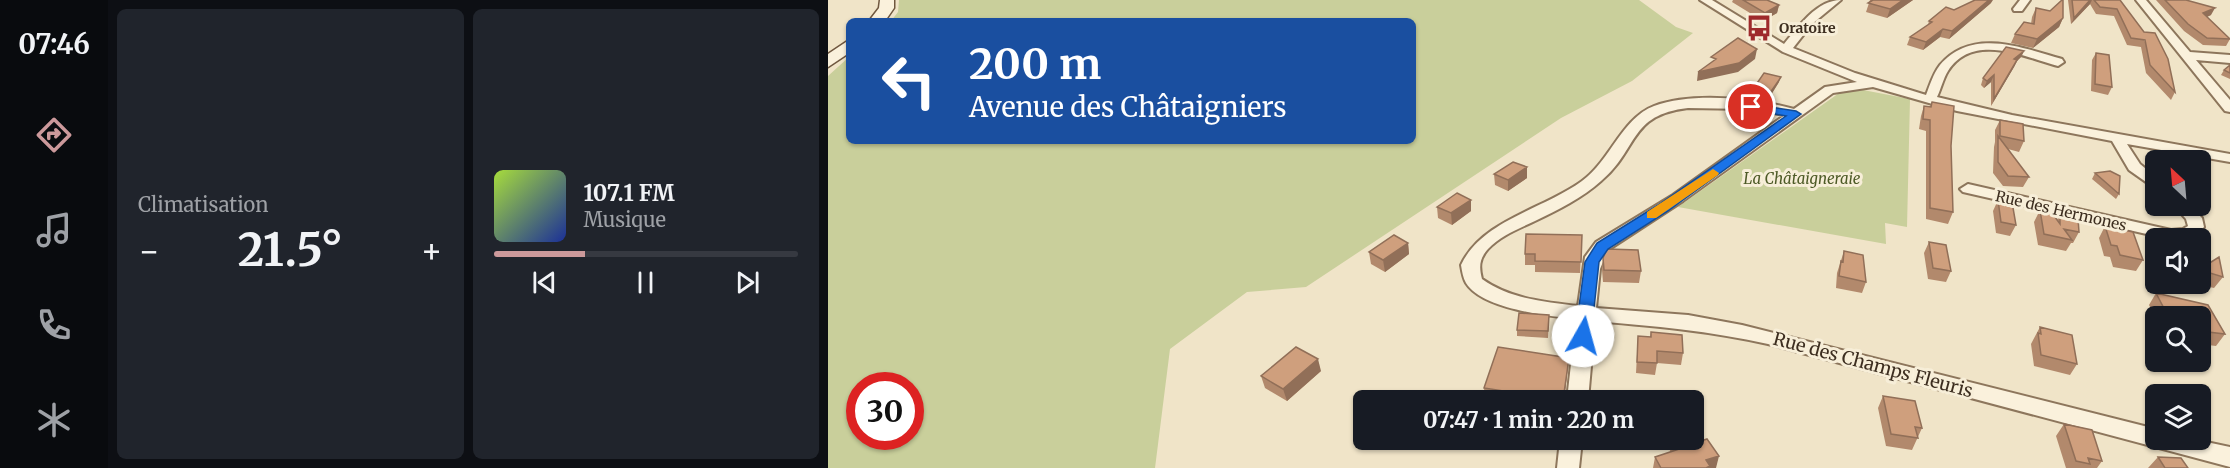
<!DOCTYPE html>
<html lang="fr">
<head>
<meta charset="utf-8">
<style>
	:root { --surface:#171b24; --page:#20242c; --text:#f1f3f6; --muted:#9ea1a6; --line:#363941; --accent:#cc999b }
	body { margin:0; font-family:Merriweather,serif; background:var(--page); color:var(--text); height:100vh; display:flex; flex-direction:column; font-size:22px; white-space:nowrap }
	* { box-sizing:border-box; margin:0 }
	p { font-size:20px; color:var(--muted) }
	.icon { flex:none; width:33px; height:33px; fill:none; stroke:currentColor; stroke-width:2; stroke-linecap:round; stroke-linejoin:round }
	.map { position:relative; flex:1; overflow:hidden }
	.panel { display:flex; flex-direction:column; gap:9px; padding:9px; background:#0d0f14; width:720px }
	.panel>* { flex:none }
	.top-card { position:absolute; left:18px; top:18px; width:570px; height:126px; border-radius:9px; box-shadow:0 2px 4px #0004; background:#1a4fa0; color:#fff; overflow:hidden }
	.needle { width:39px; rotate:334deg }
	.tools { position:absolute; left:1317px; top:150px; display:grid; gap:12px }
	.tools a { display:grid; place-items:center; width:66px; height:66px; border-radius:9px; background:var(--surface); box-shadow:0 2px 4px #0004; font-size:30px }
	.speed { position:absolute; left:18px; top:372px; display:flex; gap:12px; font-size:30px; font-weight:700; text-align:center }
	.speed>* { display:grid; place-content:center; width:78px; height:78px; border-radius:50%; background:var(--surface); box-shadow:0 2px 4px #0004; line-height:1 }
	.speed .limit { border:9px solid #d22; background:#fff; color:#111 }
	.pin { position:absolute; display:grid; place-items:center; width:51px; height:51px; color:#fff; margin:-26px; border:3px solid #fff; border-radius:50%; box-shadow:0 2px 6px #0007 }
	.me { position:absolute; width:66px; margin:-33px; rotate:7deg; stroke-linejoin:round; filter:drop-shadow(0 0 4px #0008) }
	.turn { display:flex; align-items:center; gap:21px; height:126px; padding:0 24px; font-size:27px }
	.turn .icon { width:78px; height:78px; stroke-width:2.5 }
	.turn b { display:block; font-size:42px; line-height:51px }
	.big { font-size:45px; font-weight:700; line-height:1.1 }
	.panel .widget { flex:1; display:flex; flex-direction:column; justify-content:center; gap:9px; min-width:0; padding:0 21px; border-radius:9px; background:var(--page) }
	.song { display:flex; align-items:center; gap:18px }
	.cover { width:72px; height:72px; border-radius:9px; background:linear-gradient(135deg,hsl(80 70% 55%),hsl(230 70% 35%)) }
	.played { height:6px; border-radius:3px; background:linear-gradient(90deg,var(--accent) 30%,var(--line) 30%) }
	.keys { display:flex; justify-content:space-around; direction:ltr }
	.heat { display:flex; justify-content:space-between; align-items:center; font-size:33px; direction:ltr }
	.panel .tiles { flex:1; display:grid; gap:9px; grid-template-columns:repeat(2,1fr) }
	.trip { position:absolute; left:525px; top:390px; width:351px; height:60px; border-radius:9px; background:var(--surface); box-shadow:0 2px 4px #0004; font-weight:700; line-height:60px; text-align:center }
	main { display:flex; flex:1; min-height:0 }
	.menu { display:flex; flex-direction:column; width:108px; justify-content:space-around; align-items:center; background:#090b0e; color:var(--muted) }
	.menu .icon { width:42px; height:42px }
	.menu .active { color:var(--accent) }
	.menu b { font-size:27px; color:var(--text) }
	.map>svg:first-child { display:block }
</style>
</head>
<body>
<main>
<nav class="menu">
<b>07:46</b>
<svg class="icon active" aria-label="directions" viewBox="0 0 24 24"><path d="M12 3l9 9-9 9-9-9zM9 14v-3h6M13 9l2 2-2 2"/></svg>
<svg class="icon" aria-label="music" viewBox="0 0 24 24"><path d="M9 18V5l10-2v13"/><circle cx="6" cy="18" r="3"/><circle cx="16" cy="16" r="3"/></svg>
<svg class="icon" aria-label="phone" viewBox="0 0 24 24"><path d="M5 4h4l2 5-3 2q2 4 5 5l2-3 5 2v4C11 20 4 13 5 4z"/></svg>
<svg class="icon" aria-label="climate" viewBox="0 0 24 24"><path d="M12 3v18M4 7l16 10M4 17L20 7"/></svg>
</nav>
<section class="panel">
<div class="tiles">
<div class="widget"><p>Climatisation</p>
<div class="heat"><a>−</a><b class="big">21.5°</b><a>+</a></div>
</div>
<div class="widget">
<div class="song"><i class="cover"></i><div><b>107.1 FM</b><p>Musique</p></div></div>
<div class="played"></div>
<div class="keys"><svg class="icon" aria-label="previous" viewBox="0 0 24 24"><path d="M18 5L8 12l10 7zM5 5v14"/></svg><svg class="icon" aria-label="pause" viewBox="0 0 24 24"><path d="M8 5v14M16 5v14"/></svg><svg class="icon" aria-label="next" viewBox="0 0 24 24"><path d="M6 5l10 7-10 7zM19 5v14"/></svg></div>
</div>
</div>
</section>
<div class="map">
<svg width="1402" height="468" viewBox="0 0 1402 468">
	<rect width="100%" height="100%" fill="#f0e4c8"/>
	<path fill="#c9cf9b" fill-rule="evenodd" d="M71,0H811L848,27L865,33L804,81L733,118L478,287L419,292L342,349L327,468H0V76L21,57V141H585V21H63L70,12ZM32,386H82V436H32Z
		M1035,90L1082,99L1079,227L1057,223L1058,244L850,207L1014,91Z"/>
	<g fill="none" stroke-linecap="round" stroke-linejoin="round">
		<g stroke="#8d765c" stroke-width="4">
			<path id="minor" d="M872,0H884L956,44C971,26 989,0 1013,0L984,24L965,48L1027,73L1098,95C1102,85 1105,74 1112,65C1144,27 1195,48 1234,59L1236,62L1230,66C1196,57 1145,32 1120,71C1115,79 1113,89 1109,97L1184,115L1402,154V162L1299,144L1312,164L1328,177V189L1301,170L1284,141L1129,111L1045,87L1005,93L855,201L780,250L772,269L768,308L860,315L914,325L1328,429V440H1369L1402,447V467L940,344C882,331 826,326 767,321L760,400H739L748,319C720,316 654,309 638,283C635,278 634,271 633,265C654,220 716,209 754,181C782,161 794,118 826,106C864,92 927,98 966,109L997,87L1029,82L955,52ZM860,108L919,109L957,115L845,195L768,242L757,257L750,306C716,302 682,299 654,279C651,267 651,259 660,249C672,236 690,229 707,221C730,210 754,198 773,181C811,149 800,115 860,108Z
				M1192,0H1202L1194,11H1186L1185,9Z
				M1308,0H1318L1362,52L1402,55V63L1368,60L1402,100V112L1397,111Z
				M1140,184L1343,230L1355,229L1360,226L1358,219L1346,206H1362L1374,218L1376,227L1365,238H1336L1135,192L1132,189Z
				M732,440H754L751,468H729Z"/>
		</g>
		<g stroke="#6f573f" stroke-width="3">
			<path id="secondary" d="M52,0H66V8L57,21H41L51,8Z
				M21,40V53L0,67V54Z"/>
		</g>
		<use href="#minor" fill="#faf1dc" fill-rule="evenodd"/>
		<use href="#secondary" fill="#faf1dc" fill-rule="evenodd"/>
	</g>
	<path fill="#b2896c" d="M905,0H939L951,5L949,13L935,21L904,2Z
		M1042,0H1085L1059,18L1038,12Z
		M1240,0H1292L1347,92L1343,100L1318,73L1313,47L1299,45L1286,16L1268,14L1262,4L1243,24Z
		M1328,0H1358L1383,15L1379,17L1402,39L1398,46L1375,45L1356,31Z
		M1163,3L1121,39L1112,37L1095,50L1079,45L1082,37L1100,25L1101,21L1126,10Z
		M1208,8L1235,18L1231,27L1205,48L1183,43L1187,34L1203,24L1204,17Z
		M1196,51L1193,57L1189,61L1186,67L1163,106V82L1156,88L1153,85L1155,78Z
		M1268,53L1284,87L1280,95L1263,91L1264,60Z
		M1402,65V79L1393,75L1396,70Z
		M951,82L941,98L924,94L925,89Z
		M1104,102L1123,146L1125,212L1120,224L1098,219V131L1091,129L1093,116L1096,106L1102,107Z
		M1172,120L1196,141L1191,152L1180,149L1201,177L1195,187L1175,186L1165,173L1166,147L1167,142V130Z
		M699,167V178L680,191L667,185L666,174Z
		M1267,173L1291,194L1288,199L1264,179Z
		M643,200V211L624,225L610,218L609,207Z
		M1170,200L1188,225L1182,236L1168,233L1165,211Z
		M1212,210L1229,220L1232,214L1251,232L1245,243H1243L1238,251L1210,245L1206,222Z
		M1277,226L1315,260L1308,271L1285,267L1282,257L1276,256L1271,238Z
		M754,235L752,273L707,272V265H697V254Z
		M1101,242L1123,271L1118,282L1100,279L1096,253Z
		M580,243L581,254L557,272L543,264L541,252Z
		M1016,251L1038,282L1034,293L1008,288L1009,273Z
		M775,258L813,271L811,283L775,282L774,270Z
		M1372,269L1395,277L1386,288L1369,284H1372Z
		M1328,293L1380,305L1397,334L1388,346L1372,344V316H1328V319L1321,305Z
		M721,315L720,338L689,336V330Z
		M1212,327L1249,364L1242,375L1206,366L1203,344Z
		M823,332L855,353L853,365L829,363L827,375L808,373L810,336L822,337Z
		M741,358L736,400H657L656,388Z
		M493,371L459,401L437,388L433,376Z
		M1055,396L1094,428L1084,450L1058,446L1050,408Z
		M1236,424L1274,461L1269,468H1238L1228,436Z
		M840,440H866L888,468H825L827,457L843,452L839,446Z
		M1330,457L1360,468H1320Z"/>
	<path fill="#916f58" d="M1075,0H1085L1059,18L1062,9Z
		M1161,0H1165L1163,3L1121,39L1124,31Z
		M1262,0H1264L1262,4L1243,24L1246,18Z
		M951,5L949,13L935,21L937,13Z
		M1387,8L1383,15L1371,20L1375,13Z
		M1235,18L1231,27L1205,48L1209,39Z
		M1115,29L1112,37L1095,50L1098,42Z
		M929,49L927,59L910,72L869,81L870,72Z
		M1196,51L1193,57L1189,61L1186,67L1163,106L1186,59Z
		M1166,75L1163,82L1156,88L1159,81Z
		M953,77L951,82L941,98L942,93Z
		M699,167V178L680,191V180Z
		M643,200V211L624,225L623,213Z
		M580,243L581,254L557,272L555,260Z
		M741,358L736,400H735Z
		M490,359L493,371L459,401L455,389Z
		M891,456L888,468H876L878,460Z"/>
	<path fill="#cf9f7d" stroke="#916f58" stroke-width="1.5" d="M915,0H939L951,5L937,13Z
		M1045,0H1075L1062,9L1040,3Z
		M1147,0H1161L1124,31L1115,29L1098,42L1082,37L1104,22L1101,21L1118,7L1126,10Z
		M1234,0H1235V18L1209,39L1187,34L1196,22L1206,24L1208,8L1222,11Z
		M1244,0H1262L1246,18Z
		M1266,0H1292L1316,32L1327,33L1340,59L1347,92L1322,65L1317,40L1303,38L1289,9L1272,7Z
		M1337,0H1358L1387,8L1375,13L1402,39L1379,38L1360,24Z
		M910,38L929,49L911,63L870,72L888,59L883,57Z
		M1178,47L1196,51L1186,59L1189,60L1166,99V75L1159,81L1155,78Z
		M1268,53L1281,55L1284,87L1267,84Z
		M1402,65V73L1396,70Z
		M936,73L953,77L942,93L925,89Z
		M1104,102L1126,106L1123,146L1125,212L1102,208V120L1095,119L1096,106L1103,107Z
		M1172,120L1195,124L1196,141L1172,136Z
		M1170,136L1201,177L1180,176L1170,162Z
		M685,162L699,167L680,180L666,174Z
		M1282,171L1292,176L1291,194L1267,173Z
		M629,193L643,200L623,213L609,207Z
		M1170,200L1184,202L1188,225L1173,222Z
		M1212,210L1224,213L1232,224V214L1250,218L1251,232L1236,229L1244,240L1216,234Z
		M1277,226L1305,232L1315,260L1292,255L1289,246L1283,245Z
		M698,234L754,235L753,262L707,261V254H697Z
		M566,235L580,243L555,260L541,252Z
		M1101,242L1118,245L1123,271L1105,268Z
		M779,249L810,250L813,271L776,270L775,258Z
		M1016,251L1035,255L1038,282L1011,276L1013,261L1015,262Z
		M1391,257L1395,277L1372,270V269Z
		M1328,293L1380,305L1397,334L1372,331V316H1340Z
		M691,313L721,315L720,331L689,330Z
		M1212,327L1244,335L1249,364L1213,355L1210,333L1213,334Z
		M823,332L854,335L855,353L829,351V363L809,362L810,336L823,337Z
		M468,347L490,359L455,389L433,376Z
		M670,347L741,358L735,400H712L713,397L656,388Z
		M1055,396L1087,401L1094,428L1087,427L1090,438L1063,434Z
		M1236,424L1264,430L1274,461L1260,458L1262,464L1248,461Z
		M866,430L873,441L879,439L891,456L878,460L882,466L878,468H833L827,457L851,449L845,440H866Z
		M1330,457L1353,458L1360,468H1337Z"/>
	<path fill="#1a73e8" stroke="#114b97" stroke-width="1.5" d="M923,104L968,111L973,114L840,211L780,249L771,262L763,336L761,340H750L747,336L757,262L769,243L830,205L958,116L919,109V105Z"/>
	<path fill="#f59e0b" d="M885,169L891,173L890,175L828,218H819V212Z"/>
	<defs>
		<g id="bus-bare" transform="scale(2.07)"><path d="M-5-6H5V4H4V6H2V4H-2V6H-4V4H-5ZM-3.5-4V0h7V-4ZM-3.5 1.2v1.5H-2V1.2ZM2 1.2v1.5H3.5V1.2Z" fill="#9e2a2b" stroke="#f7eed8" stroke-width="2.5" paint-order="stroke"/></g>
	</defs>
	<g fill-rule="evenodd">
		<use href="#bus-bare" x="931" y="28"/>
	</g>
	<g text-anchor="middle" stroke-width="6" stroke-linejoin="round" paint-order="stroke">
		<g font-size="14" font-weight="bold" fill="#3d2e20" stroke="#f7eed8" text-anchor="start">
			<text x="951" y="33">Oratoire</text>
		</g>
		<g font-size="15" font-style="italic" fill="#4d5a26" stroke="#f7eed8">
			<text x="974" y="184">La Châtaigneraie</text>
		</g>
		<g font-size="15" fill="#3d2e20" stroke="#f7eed8">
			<text transform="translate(1233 211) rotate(13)" y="5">Rue des Hermones</text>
		</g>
		<g font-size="18" fill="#3d2e20" stroke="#f7eed8">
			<text transform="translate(1045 365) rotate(15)" y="6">Rue des Champs Fleuris</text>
		</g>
	</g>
</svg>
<div class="tools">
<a><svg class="needle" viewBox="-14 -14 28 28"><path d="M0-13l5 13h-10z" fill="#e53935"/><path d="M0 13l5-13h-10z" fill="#9ea1a6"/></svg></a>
<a><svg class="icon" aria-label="sound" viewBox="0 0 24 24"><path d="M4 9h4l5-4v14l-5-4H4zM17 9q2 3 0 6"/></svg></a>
<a><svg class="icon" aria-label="search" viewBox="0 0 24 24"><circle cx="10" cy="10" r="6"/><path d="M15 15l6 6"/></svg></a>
<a><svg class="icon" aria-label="layers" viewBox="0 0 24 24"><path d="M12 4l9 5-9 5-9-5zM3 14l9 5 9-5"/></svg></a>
</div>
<div class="speed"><div class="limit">30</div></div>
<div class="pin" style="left:923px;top:107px;background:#d93025"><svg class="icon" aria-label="arrive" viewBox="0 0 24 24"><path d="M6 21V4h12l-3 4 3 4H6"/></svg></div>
<svg class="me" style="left:755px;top:336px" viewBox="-20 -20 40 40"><circle r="19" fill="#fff"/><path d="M0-13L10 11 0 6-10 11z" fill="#1a73e8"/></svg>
<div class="trip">07:47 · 1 min · 220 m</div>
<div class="top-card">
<div class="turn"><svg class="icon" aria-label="left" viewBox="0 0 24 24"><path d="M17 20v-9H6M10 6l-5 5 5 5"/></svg><div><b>200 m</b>Avenue des Châtaigniers</div></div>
</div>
</div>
</main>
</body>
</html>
